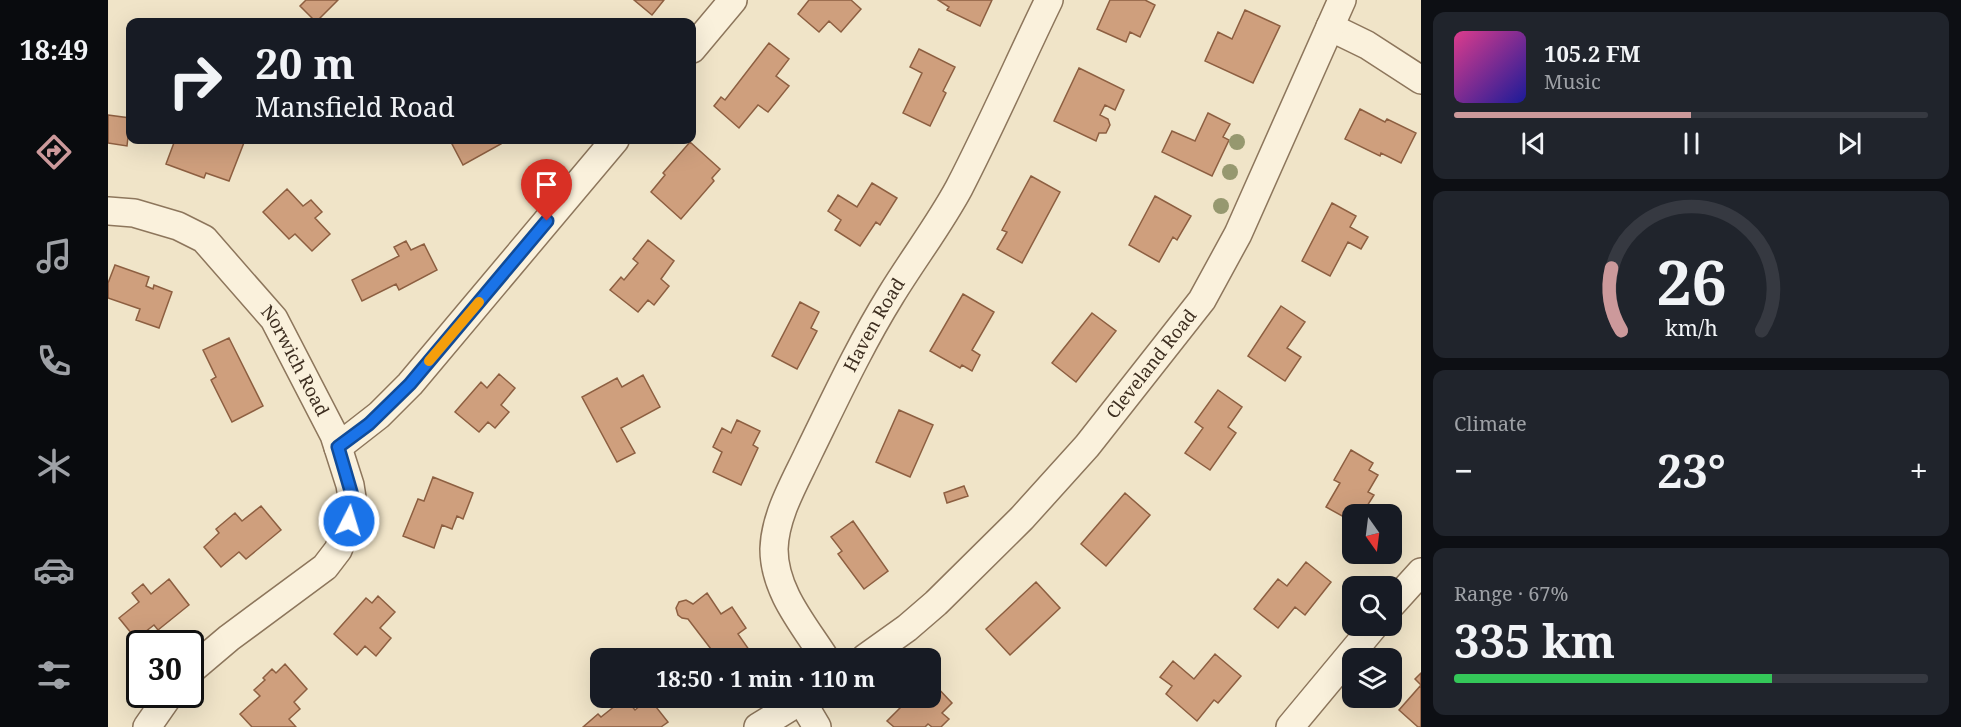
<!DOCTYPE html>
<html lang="en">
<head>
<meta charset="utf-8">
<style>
	:root { --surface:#171b24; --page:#20242c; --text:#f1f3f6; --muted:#9ea1a6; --line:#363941; --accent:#cc999b }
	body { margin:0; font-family:"Noto Serif",serif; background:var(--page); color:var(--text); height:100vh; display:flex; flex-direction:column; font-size:22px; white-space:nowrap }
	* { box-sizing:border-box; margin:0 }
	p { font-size:20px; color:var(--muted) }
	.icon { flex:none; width:33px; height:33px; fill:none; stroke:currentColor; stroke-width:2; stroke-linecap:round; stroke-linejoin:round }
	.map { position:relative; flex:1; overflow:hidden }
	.side { display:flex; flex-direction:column; gap:12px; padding:12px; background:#0d0f14; width:540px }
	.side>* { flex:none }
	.hud { position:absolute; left:18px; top:18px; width:570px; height:126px; border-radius:12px; box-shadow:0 6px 24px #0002; background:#171b24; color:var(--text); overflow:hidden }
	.needle { width:39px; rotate:166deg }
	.controls { position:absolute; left:1234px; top:504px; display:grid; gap:12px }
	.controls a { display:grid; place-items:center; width:60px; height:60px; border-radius:12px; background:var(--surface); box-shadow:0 6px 24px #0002; font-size:30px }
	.speed { position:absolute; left:18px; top:630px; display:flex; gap:12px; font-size:30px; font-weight:700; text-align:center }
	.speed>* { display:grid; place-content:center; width:78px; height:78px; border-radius:50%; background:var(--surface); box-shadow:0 6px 24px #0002; line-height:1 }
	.speed .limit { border:3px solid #111; border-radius:9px; background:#fff; color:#111 }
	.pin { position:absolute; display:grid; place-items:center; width:51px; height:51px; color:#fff; margin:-62px -26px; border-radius:50% 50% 50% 0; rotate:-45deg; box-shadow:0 0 6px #0007 }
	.pin .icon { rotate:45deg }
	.me { position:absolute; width:66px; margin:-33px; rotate:5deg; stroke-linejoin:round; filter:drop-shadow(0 0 4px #0008) }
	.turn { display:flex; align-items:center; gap:21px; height:126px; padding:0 30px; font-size:27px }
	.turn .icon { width:78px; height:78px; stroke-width:2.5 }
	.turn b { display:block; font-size:42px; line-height:51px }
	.big { font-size:45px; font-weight:700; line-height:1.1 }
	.side .card { flex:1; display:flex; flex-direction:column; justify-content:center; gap:9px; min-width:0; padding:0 21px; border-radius:12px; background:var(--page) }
	.side .dial { align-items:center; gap:0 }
	.dial svg { height:156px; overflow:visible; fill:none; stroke:var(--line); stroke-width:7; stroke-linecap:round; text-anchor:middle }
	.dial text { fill:var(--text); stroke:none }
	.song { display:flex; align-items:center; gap:18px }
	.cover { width:72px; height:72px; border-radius:9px; background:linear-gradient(135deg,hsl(330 70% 55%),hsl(240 70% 35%)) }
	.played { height:6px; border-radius:3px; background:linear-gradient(90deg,var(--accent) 50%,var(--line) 50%) }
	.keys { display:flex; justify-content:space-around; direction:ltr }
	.heat { display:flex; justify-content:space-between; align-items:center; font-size:33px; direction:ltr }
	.charge { height:9px; border-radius:4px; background:linear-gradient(90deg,#34c759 67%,var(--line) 0) }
	.trip { position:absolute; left:482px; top:648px; width:351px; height:60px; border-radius:12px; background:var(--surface); box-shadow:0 6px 24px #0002; font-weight:700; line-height:60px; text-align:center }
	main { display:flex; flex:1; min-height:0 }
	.tabs { display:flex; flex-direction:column; width:108px; justify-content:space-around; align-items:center; background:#090b0e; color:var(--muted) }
	.tabs .icon { width:42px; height:42px }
	.tabs .selected { color:var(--accent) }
	.tabs b { font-size:27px; color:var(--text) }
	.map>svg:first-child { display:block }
</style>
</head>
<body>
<main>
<nav class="tabs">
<b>18:49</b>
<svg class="icon selected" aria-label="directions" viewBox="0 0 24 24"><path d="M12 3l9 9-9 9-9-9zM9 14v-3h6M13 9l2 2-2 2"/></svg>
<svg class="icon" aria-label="music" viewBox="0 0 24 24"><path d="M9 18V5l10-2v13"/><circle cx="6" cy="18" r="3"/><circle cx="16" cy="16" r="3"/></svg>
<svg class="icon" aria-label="phone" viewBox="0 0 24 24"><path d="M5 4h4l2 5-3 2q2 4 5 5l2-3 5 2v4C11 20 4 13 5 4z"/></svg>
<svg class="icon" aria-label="climate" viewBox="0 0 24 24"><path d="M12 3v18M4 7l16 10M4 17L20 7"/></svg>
<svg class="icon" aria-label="car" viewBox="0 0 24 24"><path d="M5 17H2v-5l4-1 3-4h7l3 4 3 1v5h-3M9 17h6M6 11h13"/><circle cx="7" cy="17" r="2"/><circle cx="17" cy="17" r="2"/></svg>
<svg class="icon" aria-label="filters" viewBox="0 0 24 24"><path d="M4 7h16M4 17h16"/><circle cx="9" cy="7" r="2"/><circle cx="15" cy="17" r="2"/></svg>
</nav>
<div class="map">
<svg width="1313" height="727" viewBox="0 0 1313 727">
	<rect width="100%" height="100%" fill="#f0e4c8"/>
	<path fill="#cf9f7d" stroke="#8d5f41" stroke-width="1.5" d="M198,0H230L208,22L192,6Z
		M526,0H556L544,15Z
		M701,0H743L753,9L733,32L721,21L711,32L690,14Z
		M830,0H884L872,26L839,10L841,7Z
		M1002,0H1037L1047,5L1032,37L1022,32L1018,42L989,29Z
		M1137,10L1172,26L1145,83L1097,61L1110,32L1124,39Z
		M661,43L681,59L668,76L681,86L660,112L650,105L631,128L606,106L613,97L617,100Z
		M811,49L847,67L835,91L838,93L822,126L795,113L814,73L802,67Z
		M971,68L1016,90L1007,110L997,105L992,115L1000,119L1002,125L998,133H991L988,141L946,121Z
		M1252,109L1277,122L1279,119L1308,133L1293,163L1273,153L1272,156L1237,139Z
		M1100,113L1122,124L1115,137L1121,140L1104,176L1054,152L1064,131L1087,141Z
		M0,115L22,118L19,146L0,143Z
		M67,140H86L93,142L94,140H137L121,181L98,173L96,178L58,164Z
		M352,140H400L355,165L344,144Z
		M582,142L612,169L604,178L606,181L573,219L543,192L557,175L555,173Z
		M923,176L952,192L914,263L889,249L899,232L894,230Z
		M764,183L789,198L772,225L768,222L752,246L727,230L733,220L720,211L730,195L749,207Z
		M179,189L195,206L203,200L214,212L207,218L222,234L204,251L187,234L181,239L155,212Z
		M1047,196L1083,216L1069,240L1065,237L1051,262L1021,245Z
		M1224,203L1248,216L1242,227L1260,237L1253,249L1240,242L1222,276L1194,261Z
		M540,240L566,261L553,279L561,286L546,305L540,300L530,312L502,290L513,277L516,280L530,263L525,259Z
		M298,241L303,250L316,244L329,270L291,290L288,284L254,301L244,280L291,256L286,247Z
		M7,265L41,277L38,286L45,289L46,285L64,292L51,328L28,320L32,309L0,298V283Z
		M855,294L886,312L864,350L872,355L864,371L854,365L852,368L822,351Z
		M692,302L711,312L703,328L709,331L689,369L664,356Z
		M1173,306L1197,322L1179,348L1193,357L1177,381L1140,356Z
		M984,313L1008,331L968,382L944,363Z
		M121,338L155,406L124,422L103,380L108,377L95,350Z
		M391,374L407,388L393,405L401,412L387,428L380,422L371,432L347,412L373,382L379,388Z
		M535,375L552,407L513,428L527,453L509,462L474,397L509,378L514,387Z
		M1110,390L1134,407L1120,427L1128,433L1102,470L1077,453L1095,428L1087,422Z
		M791,410L825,425L802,477L768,462Z
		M629,420L652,431L645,445L650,448L633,485L605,472L614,452L605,447L614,428L623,433Z
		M1243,450L1265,463L1261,470L1270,475L1260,492L1266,495L1254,514H1245V522L1218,507L1232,483L1226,480Z
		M325,477L365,493L355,519L349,516L344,529L334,525L326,548L295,536L310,499L316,501Z
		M856,486L860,496L839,503L836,493Z
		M1017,493L1042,515L998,566L973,544Z
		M153,506L173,530L138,559L131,552L113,567L96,547L111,533L108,529L127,513L134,521Z
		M745,521L780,571L756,589L730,554L734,551L723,537Z
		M1198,562L1223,582L1197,615L1187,607L1170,628L1146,609L1170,579L1179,586Z
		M61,579L81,605L50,630L46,625L28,639L11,618L31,602L24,593L35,584L43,594Z
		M928,582L952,608L902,655L878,629Z
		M599,593L613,614L624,607L638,628L630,634L644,654L639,658H617L611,650L606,653L580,619L574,618L570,615L568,608L571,602L578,600L585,604Z
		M270,596L287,612L272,628L283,638L268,656L257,646L249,655L226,634L258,598L264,603Z
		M1107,654L1133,676L1110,703L1106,700L1089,721L1058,694L1064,686L1052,677L1065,661L1086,679Z
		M177,664L199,689L186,702L192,709L181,719L188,727H144L132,714L152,696L146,690L157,680L155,678L164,669L168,673Z
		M1313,673V727H1310L1291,710L1313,685L1307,679Z
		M826,684L844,703L834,713L841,719L833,727H824L820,724L817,727H786L779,721L802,698H822V689Z
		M517,698L527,710L541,698L560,722L553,727H475L490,714L493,717Z"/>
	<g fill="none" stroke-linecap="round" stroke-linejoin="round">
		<g stroke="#8d765c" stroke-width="30">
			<g id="minor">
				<path d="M1222,27L1259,45L1313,80"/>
				<path d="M584,49L625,0"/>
				<path id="s1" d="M0,211L26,213L70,226L96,239L166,319L226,435L242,485L245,504L238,531L230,550L217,567L121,638L82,671"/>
				<path d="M230,447L271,415L302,384L507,140"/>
				<path d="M1284,604L1313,572"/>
				<path id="s2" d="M717,658C696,625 666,591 666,549C667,515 687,482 701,452C727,399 752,345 783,295C805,259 831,225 851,188C883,126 911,62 941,0"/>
				<path id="s3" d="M757,658L799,628L828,603L914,518L979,446L1094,300L1130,234L1234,0"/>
				<path d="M693,700L709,727"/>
				<path d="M39,727L62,694"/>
				<path d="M650,727L697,698"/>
				<path d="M1182,727L1266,626"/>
			</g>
		</g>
		<use href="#minor" stroke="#faf1dc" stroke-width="27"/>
	</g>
	<g fill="#96986f">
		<circle cx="1129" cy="142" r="8"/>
		<circle cx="1122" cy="172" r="8"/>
		<circle cx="1113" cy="206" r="8"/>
	</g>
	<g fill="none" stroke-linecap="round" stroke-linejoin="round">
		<g stroke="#114b97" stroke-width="15">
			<path id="route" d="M241,521L244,495L230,447L261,424L302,384L439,221"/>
		</g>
		<use href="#route" stroke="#1a73e8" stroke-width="10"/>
		<path stroke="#f59e0b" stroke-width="10" d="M321,361L371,302"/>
	</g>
	<g text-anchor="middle" stroke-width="6" stroke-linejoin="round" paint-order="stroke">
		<g font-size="18" fill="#3d2e20" stroke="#f7eed8">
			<text dy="6" stroke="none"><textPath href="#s2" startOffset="369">Haven Road</textPath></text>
			<text dy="6" stroke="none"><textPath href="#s1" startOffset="254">Norwich Road</textPath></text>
			<text dy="6" stroke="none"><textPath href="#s3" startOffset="412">Cleveland Road</textPath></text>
		</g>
	</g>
</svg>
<div class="controls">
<a><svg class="needle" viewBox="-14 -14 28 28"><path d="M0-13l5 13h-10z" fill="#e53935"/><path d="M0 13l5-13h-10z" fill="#9ea1a6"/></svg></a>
<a><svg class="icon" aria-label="search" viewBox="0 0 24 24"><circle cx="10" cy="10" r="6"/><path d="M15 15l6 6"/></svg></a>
<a><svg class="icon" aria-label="layers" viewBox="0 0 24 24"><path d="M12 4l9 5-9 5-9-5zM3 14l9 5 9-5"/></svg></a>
</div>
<div class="speed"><div class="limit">30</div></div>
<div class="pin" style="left:439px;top:221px;background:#d93025"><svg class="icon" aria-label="arrive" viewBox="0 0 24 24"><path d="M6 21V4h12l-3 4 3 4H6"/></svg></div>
<svg class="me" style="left:241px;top:521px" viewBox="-20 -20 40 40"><circle r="17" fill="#1a73e8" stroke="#fff" stroke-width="3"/><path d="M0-11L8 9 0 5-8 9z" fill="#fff"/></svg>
<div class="trip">18:50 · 1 min · 110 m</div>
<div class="hud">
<div class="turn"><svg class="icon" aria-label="right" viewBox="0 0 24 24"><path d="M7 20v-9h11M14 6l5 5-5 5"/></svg><div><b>20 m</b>Mansfield Road</div></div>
</div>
</div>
<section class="side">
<div class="card">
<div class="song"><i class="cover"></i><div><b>105.2 FM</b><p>Music</p></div></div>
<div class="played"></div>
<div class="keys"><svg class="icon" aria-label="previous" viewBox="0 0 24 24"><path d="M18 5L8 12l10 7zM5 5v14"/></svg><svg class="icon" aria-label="pause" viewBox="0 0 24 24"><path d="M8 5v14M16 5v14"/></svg><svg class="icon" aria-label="next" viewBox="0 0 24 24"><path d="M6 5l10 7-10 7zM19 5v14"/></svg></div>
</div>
<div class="card dial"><svg viewBox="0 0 100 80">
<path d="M14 69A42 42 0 1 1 86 69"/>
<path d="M14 69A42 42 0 0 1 9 37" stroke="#cc999b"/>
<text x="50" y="56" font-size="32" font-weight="700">26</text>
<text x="50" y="72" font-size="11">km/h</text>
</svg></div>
<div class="card"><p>Climate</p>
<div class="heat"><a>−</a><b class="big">23°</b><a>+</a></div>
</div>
<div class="card"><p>Range · 67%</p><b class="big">335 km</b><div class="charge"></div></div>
</section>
</main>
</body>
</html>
